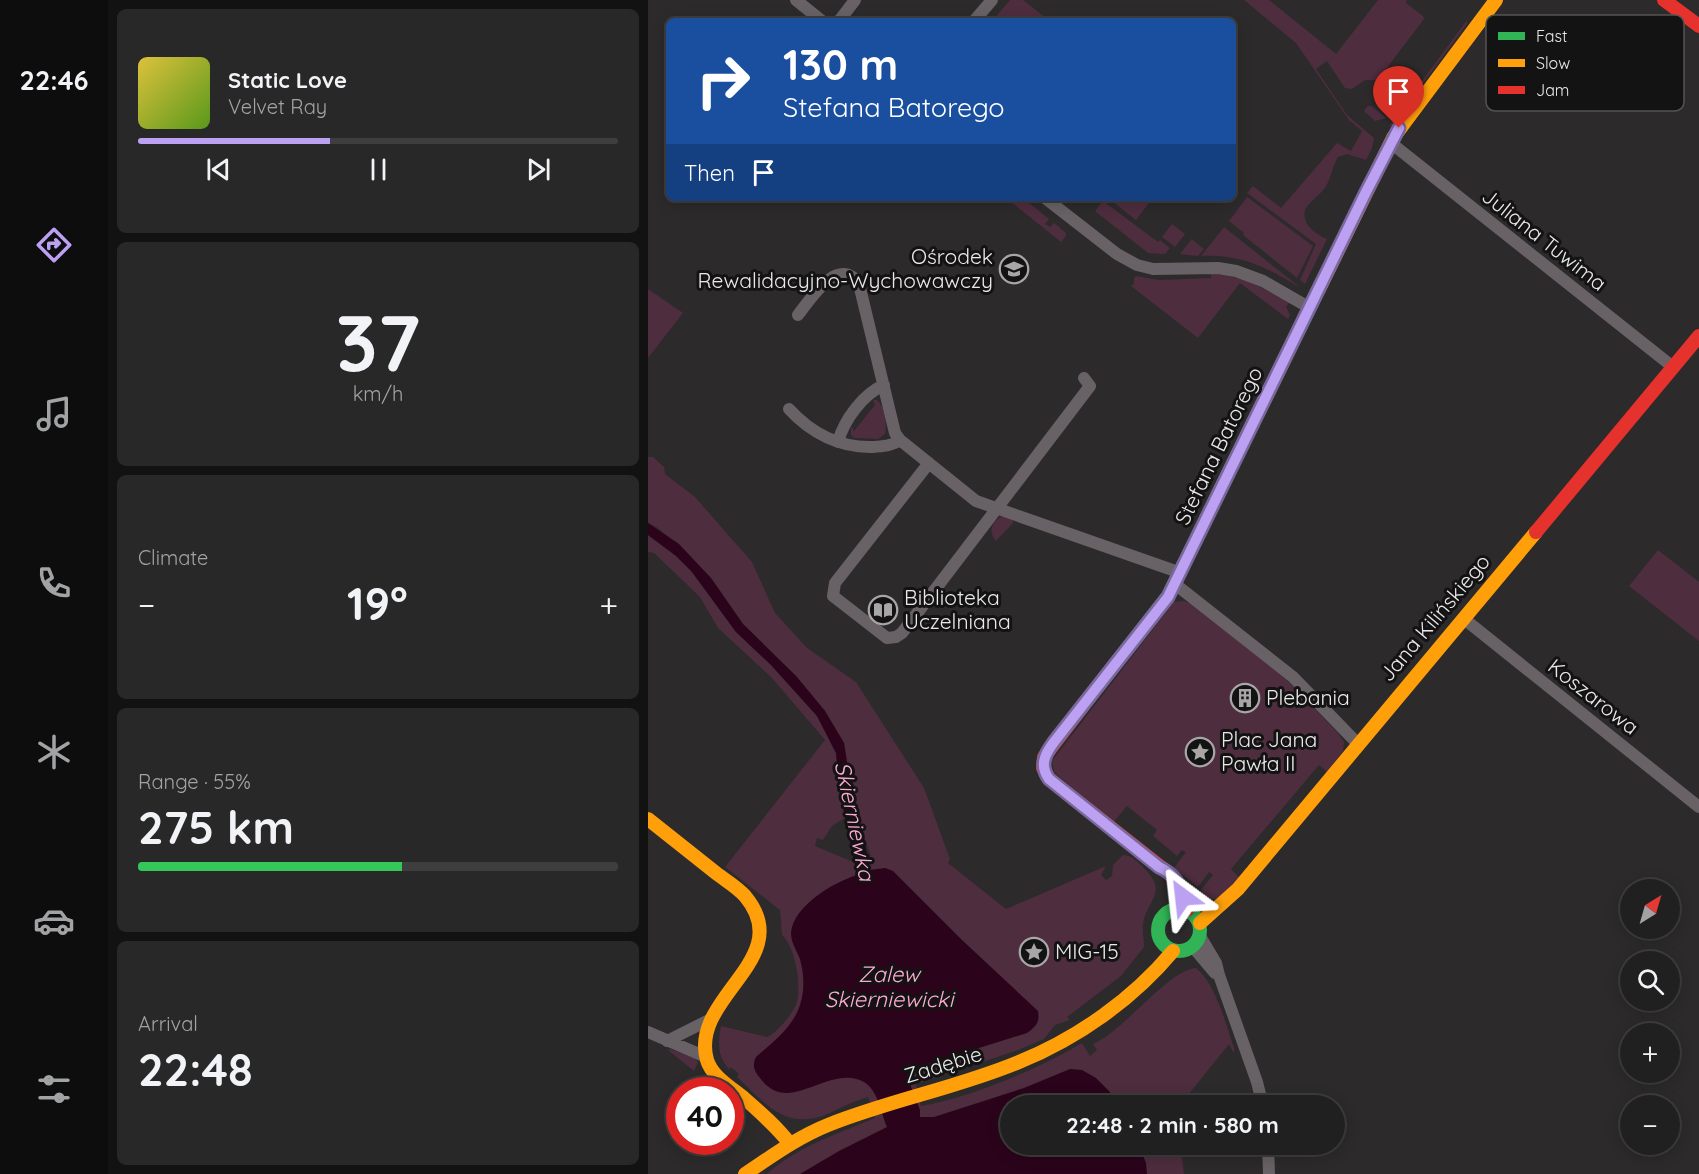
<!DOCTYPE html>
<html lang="en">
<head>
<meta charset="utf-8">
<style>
	:root { --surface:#212020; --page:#292829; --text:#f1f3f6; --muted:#a2a3a5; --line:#3e3e3e; --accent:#bca0f2 }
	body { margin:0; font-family:Quicksand,sans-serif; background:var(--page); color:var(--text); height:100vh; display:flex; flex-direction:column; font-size:22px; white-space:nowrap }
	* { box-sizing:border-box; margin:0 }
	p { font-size:20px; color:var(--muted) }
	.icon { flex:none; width:33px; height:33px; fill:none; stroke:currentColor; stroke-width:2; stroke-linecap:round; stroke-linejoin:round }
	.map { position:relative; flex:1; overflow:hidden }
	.side { display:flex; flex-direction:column; gap:9px; padding:9px; background:#121212; width:540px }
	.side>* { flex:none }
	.hud { position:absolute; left:18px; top:18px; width:570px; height:183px; border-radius:9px; box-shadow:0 3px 15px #0003,0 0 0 2px var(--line); background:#1a4fa0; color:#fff; overflow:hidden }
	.needle { width:39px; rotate:37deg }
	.controls { position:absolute; left:972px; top:879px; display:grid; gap:12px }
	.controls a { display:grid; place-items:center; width:60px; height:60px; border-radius:50%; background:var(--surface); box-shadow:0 3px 15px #0003,0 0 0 2px var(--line); font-size:30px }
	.speed { position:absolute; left:18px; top:1077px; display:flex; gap:12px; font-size:30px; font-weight:700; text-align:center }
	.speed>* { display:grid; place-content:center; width:78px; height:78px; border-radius:50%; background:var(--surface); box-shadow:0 3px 15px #0003,0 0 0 2px var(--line); line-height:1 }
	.speed .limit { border:9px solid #d22; background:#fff; color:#111 }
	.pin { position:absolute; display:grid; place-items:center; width:51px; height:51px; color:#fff; margin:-62px -26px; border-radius:50% 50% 50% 0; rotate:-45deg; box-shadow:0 0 6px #0007 }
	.pin .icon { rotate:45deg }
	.me { position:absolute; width:66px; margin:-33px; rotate:330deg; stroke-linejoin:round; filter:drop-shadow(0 0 4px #0008) }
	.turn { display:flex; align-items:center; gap:21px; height:126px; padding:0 18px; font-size:27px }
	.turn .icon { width:78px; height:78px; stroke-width:2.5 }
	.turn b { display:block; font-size:42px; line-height:51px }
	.then { display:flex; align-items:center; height:57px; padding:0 18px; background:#0003; gap:12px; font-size:22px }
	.big { font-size:45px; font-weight:700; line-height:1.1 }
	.side .widget { flex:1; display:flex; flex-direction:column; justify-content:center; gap:9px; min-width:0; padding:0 21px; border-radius:9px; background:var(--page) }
	.side .dial { align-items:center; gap:0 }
	.dial b { font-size:78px; line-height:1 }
	.song { display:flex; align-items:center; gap:18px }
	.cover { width:72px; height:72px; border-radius:9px; background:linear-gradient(135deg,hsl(50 70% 55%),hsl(90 70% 35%)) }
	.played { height:6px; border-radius:3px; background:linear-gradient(90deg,var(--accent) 40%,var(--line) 40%) }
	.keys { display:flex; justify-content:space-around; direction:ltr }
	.heat { display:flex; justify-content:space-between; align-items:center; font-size:33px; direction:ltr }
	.charge { height:9px; border-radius:4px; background:linear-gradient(90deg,#34c759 55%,var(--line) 0) }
	.trip { position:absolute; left:352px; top:1095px; width:345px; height:60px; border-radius:30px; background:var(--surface); box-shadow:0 3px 15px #0003,0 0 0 2px var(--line); font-weight:700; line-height:60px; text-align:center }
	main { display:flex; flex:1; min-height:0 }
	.menu { display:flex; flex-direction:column; width:108px; justify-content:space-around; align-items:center; background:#0d0d0d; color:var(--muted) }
	.menu .icon { width:42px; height:42px }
	.menu .current { color:var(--accent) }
	.menu b { font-size:27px; color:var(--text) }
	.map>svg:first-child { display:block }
</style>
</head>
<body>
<main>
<nav class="menu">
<b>22:46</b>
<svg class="icon current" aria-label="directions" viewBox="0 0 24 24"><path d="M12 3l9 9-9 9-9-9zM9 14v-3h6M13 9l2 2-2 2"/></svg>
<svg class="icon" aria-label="music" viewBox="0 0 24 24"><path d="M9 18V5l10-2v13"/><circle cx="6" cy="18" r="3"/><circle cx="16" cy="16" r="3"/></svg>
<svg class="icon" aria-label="phone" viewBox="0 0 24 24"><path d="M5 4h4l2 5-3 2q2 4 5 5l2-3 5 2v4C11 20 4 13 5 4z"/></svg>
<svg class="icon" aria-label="climate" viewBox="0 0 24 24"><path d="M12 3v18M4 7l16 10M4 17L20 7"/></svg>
<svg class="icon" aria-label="car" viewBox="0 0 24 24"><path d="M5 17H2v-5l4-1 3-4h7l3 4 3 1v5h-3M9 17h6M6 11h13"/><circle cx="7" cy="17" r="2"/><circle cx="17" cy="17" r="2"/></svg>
<svg class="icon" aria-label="filters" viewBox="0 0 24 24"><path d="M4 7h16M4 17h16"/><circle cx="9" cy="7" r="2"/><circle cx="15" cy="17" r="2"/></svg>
</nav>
<section class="side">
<div class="widget">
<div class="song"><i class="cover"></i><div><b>Static Love</b><p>Velvet Ray</p></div></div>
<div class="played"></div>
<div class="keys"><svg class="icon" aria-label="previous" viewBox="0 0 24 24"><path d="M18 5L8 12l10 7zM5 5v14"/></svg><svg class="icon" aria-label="pause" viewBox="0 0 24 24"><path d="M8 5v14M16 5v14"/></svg><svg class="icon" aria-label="next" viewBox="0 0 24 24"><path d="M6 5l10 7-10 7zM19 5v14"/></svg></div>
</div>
<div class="widget dial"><b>37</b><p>km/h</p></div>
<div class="widget"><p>Climate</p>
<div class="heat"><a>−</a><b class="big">19°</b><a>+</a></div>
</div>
<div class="widget"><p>Range · 55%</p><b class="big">275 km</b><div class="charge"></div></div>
<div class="widget"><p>Arrival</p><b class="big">22:48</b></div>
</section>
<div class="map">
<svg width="1051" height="1174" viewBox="0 0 1051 1174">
	<rect width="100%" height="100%" fill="#2c2a2b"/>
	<path fill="#4e2d3e" d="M362,0H375L402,21H344Z
		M596,0H621L688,54L730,0H759L758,3L775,16L776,19L735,73H733L728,80H717L704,89L697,88L679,61L668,69L699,115L726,138L724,148L718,160L699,154L690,157C684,167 683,179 677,188C672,195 662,201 658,208C651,223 669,235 679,239L657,284L652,280L668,244L599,193L605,186L633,208L689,143L703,151L714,131L701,120L648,43Z
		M819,20V24L744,125L740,127Z
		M720,106H724L738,118L727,121L717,112V109Z
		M599,197L665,246L649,278L595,235L596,233L581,221Z
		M358,198H375L401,219L397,224L402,227L406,223L418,233V236L413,242Z
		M460,198H503L504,199L488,220Z
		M455,201L510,242L512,240L522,248L517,254L500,253L447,211Z
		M524,224L537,234L527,247L514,237Z
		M576,227L653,288C619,268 594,254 553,256Z
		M544,239L556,249L550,256L532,254Z
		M563,274C593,275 616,288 641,303L638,307L642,315L640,319L592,283L550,338L483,286L486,284V278L488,276L511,280L563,278Z
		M0,289L35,313L0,358Z
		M225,400H229C237,407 239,424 237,434L230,439L206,438L203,435V428L204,427L206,431L227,405Z
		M0,457H5L16,467L17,474L47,497L104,562L127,613L159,648L208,682L276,788L302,859L300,863L358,909L458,866L453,875L458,880L464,876L465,865L475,855C483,855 489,861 495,867C521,893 500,898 495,923C494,930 496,939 496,947L473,976L419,1017L422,1020L407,1025L396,1039L370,1050L268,1084L273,1106C326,1096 388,1070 434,1043L442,1056L449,1050L445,1044C477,1030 521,969 548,968C569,985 578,1026 587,1051L585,1052L581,1044L532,1105L363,1106V1144L532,1145L536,1174H119C149,1147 191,1133 227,1118L220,1097C205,1101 191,1109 177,1115C136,1130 116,1102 89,1077L91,1074L83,1067L81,1069C69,1056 70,1042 73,1026L119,1037C128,1034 147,1011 149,1002C153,984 148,948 134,935L132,910L77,867L177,740L124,678L70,628L52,597L6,553L0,552V535L29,556L44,572L88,632L123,665L169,716L188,753L192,793L198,817L184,826L175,840L169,838L167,846L205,862L223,856L207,813L196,743L177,711L148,676L95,624L63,578L10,528L0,523Z
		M355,516L365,520V523L348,541C340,532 343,521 355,516Z
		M1010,550L1051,582V641L981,586Z
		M536,601L543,604L625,668L643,684L689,732L696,742L695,751L679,772L671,765L583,869L592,878L569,900L558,898L553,890L565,875L561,872L550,887L526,868L538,852L534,850L529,856L505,836L509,830L479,806L465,823L406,772L404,761L526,602Z
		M22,1049L46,1058L50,1062L46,1071L20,1050Z"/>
	<path fill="#2b041b" d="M0,523L31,544L63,578L95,624L148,676L177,711L196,743L207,813L216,838L222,870L237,868L245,871L314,940L390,1011C392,1022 388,1027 379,1033L264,1069L260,1074V1079L272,1110V1117H286L376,1088L422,1069L434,1070L448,1078L461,1091L471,1105L363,1106V1144L491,1145L498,1163L499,1174H152L191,1151L239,1127C233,1113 230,1090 216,1082C180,1063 141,1118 112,1078C106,1071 104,1065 108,1057C125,1042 145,1027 152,1005C157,990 156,974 152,959C149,951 143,943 143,933C145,906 186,882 209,875L192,793L188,753L169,716L123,665L88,632L44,572L28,556L0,535Z"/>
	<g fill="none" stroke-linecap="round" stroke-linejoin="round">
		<path stroke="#686165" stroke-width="12" d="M148,0L174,21
			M191,21L207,0
			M326,21L344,0
			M743,143L1025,367
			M397,198L469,254L489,265L505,269L570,268L588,271L615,281L662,308
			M150,315C162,300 190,254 211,284L247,433L252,440L328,501L533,573
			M141,409C163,433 192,448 225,447C235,446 244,446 252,440
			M190,442C196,420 215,394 236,385
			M281,463L187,583L185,596L239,638L248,637L254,633L442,386L436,378
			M527,584L645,677L710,744
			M815,618L1051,807
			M552,936L568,963L571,975L609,1082L615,1106
			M545,947L567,973
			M0,1032L58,1057
			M19,1041L63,1019
			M620,1144L621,1174"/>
		<path stroke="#30b455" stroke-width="14" d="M467,664L520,596L671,289
			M510 930a21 21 0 1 1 42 0a21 21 0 1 1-42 0Z"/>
		<path stroke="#ff9f0a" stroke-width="14" d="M671,289L745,138L848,0
			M0,819C23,837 45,855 68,873C77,880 89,887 97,896C150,959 41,997 59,1060C64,1077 84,1088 97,1099C113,1113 129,1127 142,1144
			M552,923L590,889L888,532
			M97,1174C124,1156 150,1137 180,1125C242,1100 309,1088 371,1062C430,1038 485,999 525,951"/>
		<path stroke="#e5322d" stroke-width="14" d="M1016,0L1051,26
			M888,532L1051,336
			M467,664L396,757L395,768L401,779L523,875L533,890L539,910"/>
	</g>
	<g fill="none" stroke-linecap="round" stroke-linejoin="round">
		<g stroke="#7a689d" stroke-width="15">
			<path id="route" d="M535,897C531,882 526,874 511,867L401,779C391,765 397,754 406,742L520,597L718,192L751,128"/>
		</g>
		<use href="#route" stroke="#bca0f2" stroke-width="10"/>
	</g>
	<defs>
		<g id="school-ring" transform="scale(1.5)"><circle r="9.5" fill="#141313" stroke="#a8a6a6" stroke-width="1.5"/><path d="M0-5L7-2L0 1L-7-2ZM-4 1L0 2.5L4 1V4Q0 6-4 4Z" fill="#a8a6a6"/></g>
		<g id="library-ring" transform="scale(1.5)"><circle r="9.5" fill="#141313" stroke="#a8a6a6" stroke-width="1.5"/><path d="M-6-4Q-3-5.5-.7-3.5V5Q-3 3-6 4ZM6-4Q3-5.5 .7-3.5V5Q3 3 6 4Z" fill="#a8a6a6"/></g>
		<g id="building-ring" transform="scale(1.5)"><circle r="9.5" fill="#141313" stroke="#a8a6a6" stroke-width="1.5"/><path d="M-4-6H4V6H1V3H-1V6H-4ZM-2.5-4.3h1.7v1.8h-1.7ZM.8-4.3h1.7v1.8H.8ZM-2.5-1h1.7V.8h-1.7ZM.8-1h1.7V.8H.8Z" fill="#a8a6a6"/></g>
		<g id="sight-ring" transform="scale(1.5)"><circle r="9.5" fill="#141313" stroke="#a8a6a6" stroke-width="1.5"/><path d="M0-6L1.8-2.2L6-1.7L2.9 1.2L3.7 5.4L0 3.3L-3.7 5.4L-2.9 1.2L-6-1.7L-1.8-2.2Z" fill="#a8a6a6"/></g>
	</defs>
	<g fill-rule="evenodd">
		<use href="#school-ring" x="366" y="269"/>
		<use href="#library-ring" x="235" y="610"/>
		<use href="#building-ring" x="597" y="698"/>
		<use href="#sight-ring" x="552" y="752"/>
		<use href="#sight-ring" x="386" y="952"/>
	</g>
	<g text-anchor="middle" stroke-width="6" stroke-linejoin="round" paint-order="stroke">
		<g font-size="21" fill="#ebe8e9" stroke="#141313">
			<text transform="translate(896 240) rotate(38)" y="7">Juliana Tuwima</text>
			<text transform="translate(571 446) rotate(-64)" y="7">Stefana Batorego</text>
			<text transform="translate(787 618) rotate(-50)" y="7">Jana Kilińskiego</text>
			<text transform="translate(945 697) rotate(38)" y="7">Koszarowa</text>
			<text transform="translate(295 1065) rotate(-17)" y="7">Zadębie</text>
		</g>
		<g font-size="21" fill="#ebe8e9" stroke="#141313" text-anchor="start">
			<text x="345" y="264" text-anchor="end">Ośrodek<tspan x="345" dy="24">Rewalidacyjno-Wychowawczy</tspan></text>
			<text x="256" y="605">Biblioteka<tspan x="256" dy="24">Uczelniana</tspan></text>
			<text x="618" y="705">Plebania</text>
			<text x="573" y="747">Plac Jana<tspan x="573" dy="24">Pawła II</tspan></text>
			<text x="407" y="959">MIG-15</text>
		</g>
		<g font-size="22" font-style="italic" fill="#fea9d2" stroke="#141313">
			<text transform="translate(207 821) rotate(78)" y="8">Skierniewka</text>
			<text x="241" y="982">Zalew<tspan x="241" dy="25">Skierniewicki</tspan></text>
		</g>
	</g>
	<rect x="838" y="15" width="198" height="96" rx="9" fill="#141313" stroke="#545353" stroke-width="1.5"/>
	<rect x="850" y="32" width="27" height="8" fill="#30b455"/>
	<rect x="850" y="59" width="27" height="8" fill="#ff9f0a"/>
	<rect x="850" y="86" width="27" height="8" fill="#e5322d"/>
	<g font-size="16" fill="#ebe8e9">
		<text x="888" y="42">Fast</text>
		<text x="888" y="69">Slow</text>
		<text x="888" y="96">Jam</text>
	</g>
</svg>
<div class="controls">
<a><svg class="needle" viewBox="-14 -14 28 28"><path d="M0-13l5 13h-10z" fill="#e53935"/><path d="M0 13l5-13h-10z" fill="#a2a3a5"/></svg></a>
<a><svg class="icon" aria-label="search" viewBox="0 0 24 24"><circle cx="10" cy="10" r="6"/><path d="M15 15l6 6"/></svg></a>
<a>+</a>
<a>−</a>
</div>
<div class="speed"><div class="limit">40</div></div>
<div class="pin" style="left:751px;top:128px;background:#d93025"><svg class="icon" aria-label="arrive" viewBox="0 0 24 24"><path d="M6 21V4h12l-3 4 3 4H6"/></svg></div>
<svg class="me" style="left:535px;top:897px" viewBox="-20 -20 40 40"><path d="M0-17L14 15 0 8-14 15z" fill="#bca0f2" stroke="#fff" stroke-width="4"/></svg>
<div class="trip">22:48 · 2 min · 580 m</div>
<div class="hud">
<div class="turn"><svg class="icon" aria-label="right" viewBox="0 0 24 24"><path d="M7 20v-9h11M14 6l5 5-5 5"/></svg><div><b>130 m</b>Stefana Batorego</div></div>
<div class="then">Then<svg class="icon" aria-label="arrive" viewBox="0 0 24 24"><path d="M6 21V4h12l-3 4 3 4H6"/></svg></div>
</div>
</div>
</main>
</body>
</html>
